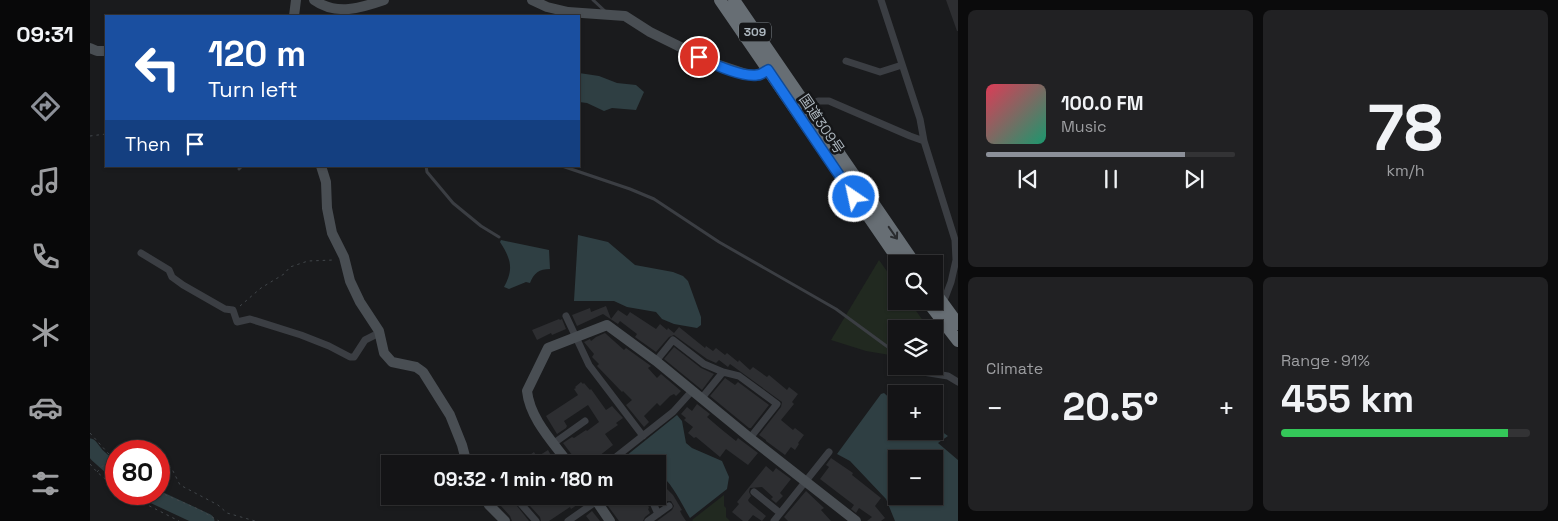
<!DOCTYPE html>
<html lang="en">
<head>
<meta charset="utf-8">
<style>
	:root { --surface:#141416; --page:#212123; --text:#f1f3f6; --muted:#9d9ea1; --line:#333335; --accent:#8c9099 }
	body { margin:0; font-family:"Space Grotesk","Noto Sans JP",sans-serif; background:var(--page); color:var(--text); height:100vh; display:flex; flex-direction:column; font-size:19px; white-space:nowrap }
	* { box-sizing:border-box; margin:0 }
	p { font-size:16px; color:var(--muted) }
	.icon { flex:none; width:28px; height:28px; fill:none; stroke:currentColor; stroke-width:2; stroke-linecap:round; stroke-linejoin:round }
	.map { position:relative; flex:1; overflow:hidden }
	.sheet { display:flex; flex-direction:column; gap:10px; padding:10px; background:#0b0b0c; width:600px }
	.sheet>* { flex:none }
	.hud { position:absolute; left:15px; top:15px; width:475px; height:152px; border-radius:0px; box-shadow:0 1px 4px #0004,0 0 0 1px var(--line); background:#1a4fa0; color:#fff; overflow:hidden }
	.buttons { position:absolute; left:798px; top:255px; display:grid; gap:10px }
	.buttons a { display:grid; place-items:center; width:55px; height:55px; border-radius:0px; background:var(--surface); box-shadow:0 1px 4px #0004,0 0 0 1px var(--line); font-size:25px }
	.speed { position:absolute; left:15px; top:440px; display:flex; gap:10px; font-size:25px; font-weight:700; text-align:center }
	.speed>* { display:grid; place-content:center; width:65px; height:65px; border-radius:50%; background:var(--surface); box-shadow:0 1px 4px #0004,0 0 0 1px var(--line); line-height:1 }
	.speed .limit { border:8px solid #d22; background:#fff; color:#111 }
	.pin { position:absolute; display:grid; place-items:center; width:42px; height:42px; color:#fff; margin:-21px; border:2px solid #fff; border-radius:50%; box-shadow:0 1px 5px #0007 }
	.me { position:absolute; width:55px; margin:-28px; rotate:326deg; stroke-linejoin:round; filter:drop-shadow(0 0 4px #0008) }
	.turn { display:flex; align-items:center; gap:18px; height:105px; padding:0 20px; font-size:22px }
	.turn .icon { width:65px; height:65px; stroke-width:2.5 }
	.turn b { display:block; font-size:35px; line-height:42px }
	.then { display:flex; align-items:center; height:48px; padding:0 20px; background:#0003; gap:10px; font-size:19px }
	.big { font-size:38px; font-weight:700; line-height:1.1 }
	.sheet .tile { flex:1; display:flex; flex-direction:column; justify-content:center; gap:8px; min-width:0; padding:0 18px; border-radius:8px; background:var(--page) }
	.sheet .dial { align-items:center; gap:0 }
	.dial b { font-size:65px; line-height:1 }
	.song { display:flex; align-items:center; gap:15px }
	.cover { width:60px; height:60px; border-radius:8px; background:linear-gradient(135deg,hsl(350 70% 55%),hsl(160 70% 35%)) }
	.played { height:5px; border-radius:2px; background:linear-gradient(90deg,var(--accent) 80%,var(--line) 80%) }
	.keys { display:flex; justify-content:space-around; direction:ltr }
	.heat { display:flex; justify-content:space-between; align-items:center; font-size:28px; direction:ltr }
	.charge { height:8px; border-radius:4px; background:linear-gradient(90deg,#34c759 91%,var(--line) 0) }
	.sheet .tiles { flex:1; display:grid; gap:10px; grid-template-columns:repeat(2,1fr) }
	.trip { position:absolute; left:291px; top:455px; width:285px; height:50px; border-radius:0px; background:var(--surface); box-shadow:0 1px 4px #0004,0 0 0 1px var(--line); font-weight:700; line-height:50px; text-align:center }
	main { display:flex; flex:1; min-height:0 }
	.tab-bar { display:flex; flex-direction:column; width:90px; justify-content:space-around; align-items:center; background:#080809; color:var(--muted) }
	.tab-bar .icon { width:35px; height:35px }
	.tab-bar .current { color:var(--accent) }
	.tab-bar b { font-size:22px; color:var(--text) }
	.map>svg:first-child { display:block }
</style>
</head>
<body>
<main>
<nav class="tab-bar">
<b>09:31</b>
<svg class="icon current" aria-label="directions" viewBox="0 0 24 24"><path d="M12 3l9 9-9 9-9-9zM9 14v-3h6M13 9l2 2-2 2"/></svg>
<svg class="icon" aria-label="music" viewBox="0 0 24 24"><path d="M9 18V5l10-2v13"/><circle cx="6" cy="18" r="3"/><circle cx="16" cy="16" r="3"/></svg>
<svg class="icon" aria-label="phone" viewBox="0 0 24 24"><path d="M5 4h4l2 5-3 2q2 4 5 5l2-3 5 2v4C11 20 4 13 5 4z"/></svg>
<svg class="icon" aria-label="climate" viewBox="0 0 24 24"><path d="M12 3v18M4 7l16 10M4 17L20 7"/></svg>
<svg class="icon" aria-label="car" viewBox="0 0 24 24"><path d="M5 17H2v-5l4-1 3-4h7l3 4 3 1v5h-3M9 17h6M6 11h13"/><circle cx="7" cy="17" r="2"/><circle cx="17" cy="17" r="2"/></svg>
<svg class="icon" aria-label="filters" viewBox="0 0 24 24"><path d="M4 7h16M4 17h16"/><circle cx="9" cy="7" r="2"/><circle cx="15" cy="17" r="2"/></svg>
</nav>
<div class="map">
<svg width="868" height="521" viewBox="0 0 868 521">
	<rect width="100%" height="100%" fill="#1a1b1d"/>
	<path fill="#212920" d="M789,260L806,284V301H819L839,329H806V356L776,351L741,340Z
		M634,495V506L636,508V517L640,521H603L602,520Z"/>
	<path fill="#2f3f43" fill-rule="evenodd" d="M489,73L509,76L527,83L546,85L554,92L546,110L522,108L514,111L497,103L489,102Z
		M488,235L518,242L545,265L583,272L593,276L598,281L611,317V325L607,328L584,324L572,319L566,312L537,307L524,301H484Z
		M411,240L459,250L460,269C449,269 444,273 440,283L436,282L419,289L414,287C424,269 421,259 410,242Z
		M794,393L803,401L806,400V431H844V426L858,436L848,443L868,460V521H805L796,499L760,461L747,454L791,394ZM806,459H844V496H806Z
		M587,415L592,421L596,443L602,448L632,461L639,477L637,489L600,518C591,503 582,482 568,473V464H551L536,456Z"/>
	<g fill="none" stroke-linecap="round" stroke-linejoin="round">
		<path stroke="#2f3f43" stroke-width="15" d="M0,446L7,455L26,472
			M59,494L117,521"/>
	</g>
	<path fill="#2d2e31" d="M856,0H868V31H867Z
		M516,306L521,319L528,310L537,316L540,312L566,329L570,324L577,330L578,328L584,333L589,327L615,348L616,346L623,351L626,348L635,355L637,353L648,362L649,360L660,370L663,367L677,377L679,375L697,390L699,387L708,394L702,402L704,404L691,420L703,430L705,428L714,435L708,443L709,444L705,450L701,447L695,455L676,441V440L669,435L691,407L692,402L640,364L638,367L629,360L626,363L617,359L584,335L579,337L566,352L545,337L547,334L530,321L528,324L513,314L487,326L482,315L500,308L501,312Z
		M469,319L470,320L472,319L476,329L462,335L461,333L447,340L442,330Z
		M515,333L534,350L536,348L561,366L558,368L567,378L571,374L591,391L586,396L584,394L580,396L570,406L567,403L554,416L559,422L554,427L536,405L542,400L533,391L532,392L507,366L509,364L502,357L504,354L494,342L500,339L501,341L506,337Z
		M584,347L611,368L624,374L612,390L574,359Z
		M635,378L645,385L648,382L679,405L661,428H659L620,396Z
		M491,382L493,384L494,383L500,390L501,389L516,410L522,406L533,418L526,423L528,425L515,434L523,445L499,464H489L473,443L482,437L484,438L496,430L497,431L509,422L498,405L474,421L477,426L476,428L467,434L456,416L488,395L484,389L486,388L485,387Z
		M607,404L620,414L617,417L631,429L646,441L648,438L668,453L658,465L636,449L630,457L606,437L604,438L598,433L603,427L594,420L596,418L591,414L597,407L602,411Z
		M458,450L462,457L452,464H438L440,462L437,457L444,452L447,457Z
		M741,458L763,473L762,475L791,498L785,506L795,518L791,521H777L782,517L769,508L766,513L761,509L764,505L730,479L739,467L736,465Z
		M676,466L683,472L686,468L701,479L690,493L693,496L686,503L681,499L683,497L672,487L660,488L659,492L661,496L658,500L659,502L676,516L672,521L663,515L658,521H653L642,512L649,504L647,502Z
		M568,480L583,495L592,510L590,511L592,515L596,521H567L582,510L584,506L581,501H576L572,505L568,502L566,496H568Z
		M716,491L734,508L731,510L741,521H698L694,517Z
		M402,496H419L439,521H422L420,516Z
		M431,496H489L493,501L481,509L480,507L459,521H451L450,517Z
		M522,496H555L559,508L558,509L560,513L555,517L553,521H529L515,502Z
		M502,511L510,521H500L496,516Z"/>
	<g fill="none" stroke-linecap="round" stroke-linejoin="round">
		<path stroke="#41464a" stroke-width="1" stroke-dasharray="2.5 4" stroke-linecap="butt" d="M0,136L16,134
			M150,306L171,288L194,274L200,267L218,261L244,260
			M0,433L26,462
			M38,451C47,448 52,446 60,451
			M69,457L82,469L90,485L128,505L137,513L165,521
			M0,464L7,472L26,488
			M7,472L21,457L26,455
			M69,492L108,509L129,521
			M36,494L89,521"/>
		<path stroke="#3b3e43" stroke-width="3" d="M503,0L516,12
			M336,166L337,172L363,203L391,226L409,237
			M472,166L540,189L564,199L629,242L746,309L806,353
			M149,169L152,166
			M825,366L833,372"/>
		<path stroke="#3b3e43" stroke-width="7" d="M791,0L830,119L834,141L865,240L866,260L861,282L853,303
			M756,61L790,72L812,65
			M717,108L728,101H739L820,136L834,141
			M51,253L79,270L82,277L93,285L135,309L143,310L147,322L160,319L211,335L239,346L260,357H264L275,340L289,333
			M476,316L499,365L553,436
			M566,361L583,340L614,364L633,372L649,376L687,404L660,438
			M833,372L858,376L868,382
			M611,399L633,372
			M464,443L495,421
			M465,464L474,457
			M517,464L583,412L602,391
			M664,492L690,513
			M424,496L446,521
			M560,496L568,514
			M478,521L514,496
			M558,521L579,506
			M684,521L739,452"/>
		<path stroke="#494e53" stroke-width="10" d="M224,0C246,16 271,8 294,0
			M442,0L457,7L478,12L535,16L560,32L623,63L659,75H669L684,65
			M204,16L206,0
			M0,48L7,51H16
			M231,166L236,182L237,208L242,233L254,257L260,281L270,302L289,331L294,353L302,362L326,367L333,372L360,415L372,445L377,464
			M479,464C463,442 440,419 437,391L458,348L517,325L566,361L660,438L766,521
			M394,496L399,505L415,521
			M503,496L520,521"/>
		<path stroke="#676e74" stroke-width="12" d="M630,0L811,264
			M644,0L825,264
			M844,291L868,324
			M837,301L868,341"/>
	</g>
	<defs><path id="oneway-shaft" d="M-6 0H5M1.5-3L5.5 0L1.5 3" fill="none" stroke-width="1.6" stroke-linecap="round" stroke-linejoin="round" transform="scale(1.25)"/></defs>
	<use stroke="#2a2c2f" href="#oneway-shaft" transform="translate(803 233) rotate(55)"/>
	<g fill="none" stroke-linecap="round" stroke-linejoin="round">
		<g stroke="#114b97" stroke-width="12">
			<path id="route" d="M609,57C623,64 651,77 667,75C671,75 674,72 678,70L764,197"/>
		</g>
		<use href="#route" stroke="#1a73e8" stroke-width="9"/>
	</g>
	<g text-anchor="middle" stroke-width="5" stroke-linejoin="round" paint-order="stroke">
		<rect fill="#151618" stroke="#7f868c" stroke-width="1" x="649" y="22.5" width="32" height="19" rx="4"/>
		<g font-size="12" font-weight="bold" fill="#acb6be">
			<text x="665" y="36">309</text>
		</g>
		<g font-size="14" fill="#acb6be" stroke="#151618">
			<text transform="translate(732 124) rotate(56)" y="5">国道309号</text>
		</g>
	</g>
</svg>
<div class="buttons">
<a><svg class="icon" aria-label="search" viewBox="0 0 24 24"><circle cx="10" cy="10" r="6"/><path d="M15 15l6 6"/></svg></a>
<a><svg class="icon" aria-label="layers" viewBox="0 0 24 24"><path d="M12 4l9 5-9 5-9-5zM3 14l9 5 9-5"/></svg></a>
<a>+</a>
<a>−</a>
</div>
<div class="speed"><div class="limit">80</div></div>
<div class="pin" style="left:609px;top:57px;background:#d93025"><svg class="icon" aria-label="arrive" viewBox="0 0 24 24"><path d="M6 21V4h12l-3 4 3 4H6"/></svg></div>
<svg class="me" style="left:764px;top:197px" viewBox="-20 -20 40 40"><circle r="17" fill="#1a73e8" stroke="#fff" stroke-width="3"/><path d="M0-11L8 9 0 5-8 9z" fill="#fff"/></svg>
<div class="trip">09:32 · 1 min · 180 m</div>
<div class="hud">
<div class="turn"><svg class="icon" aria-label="left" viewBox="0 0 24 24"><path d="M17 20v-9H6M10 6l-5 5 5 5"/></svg><div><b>120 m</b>Turn left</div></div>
<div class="then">Then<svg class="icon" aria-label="arrive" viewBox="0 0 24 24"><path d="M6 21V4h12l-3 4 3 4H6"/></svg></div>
</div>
</div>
<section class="sheet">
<div class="tiles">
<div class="tile">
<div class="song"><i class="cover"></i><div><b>100.0 FM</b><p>Music</p></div></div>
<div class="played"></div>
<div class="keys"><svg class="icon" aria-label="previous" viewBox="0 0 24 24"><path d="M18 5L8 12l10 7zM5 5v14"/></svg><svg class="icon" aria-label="pause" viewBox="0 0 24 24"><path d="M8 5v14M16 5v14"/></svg><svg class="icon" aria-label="next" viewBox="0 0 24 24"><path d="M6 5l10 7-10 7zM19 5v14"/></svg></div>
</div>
<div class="tile dial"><b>78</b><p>km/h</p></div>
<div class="tile"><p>Climate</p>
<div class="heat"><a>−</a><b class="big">20.5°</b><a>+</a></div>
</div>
<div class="tile"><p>Range · 91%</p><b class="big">455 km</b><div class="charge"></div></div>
</div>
</section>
</main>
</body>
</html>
